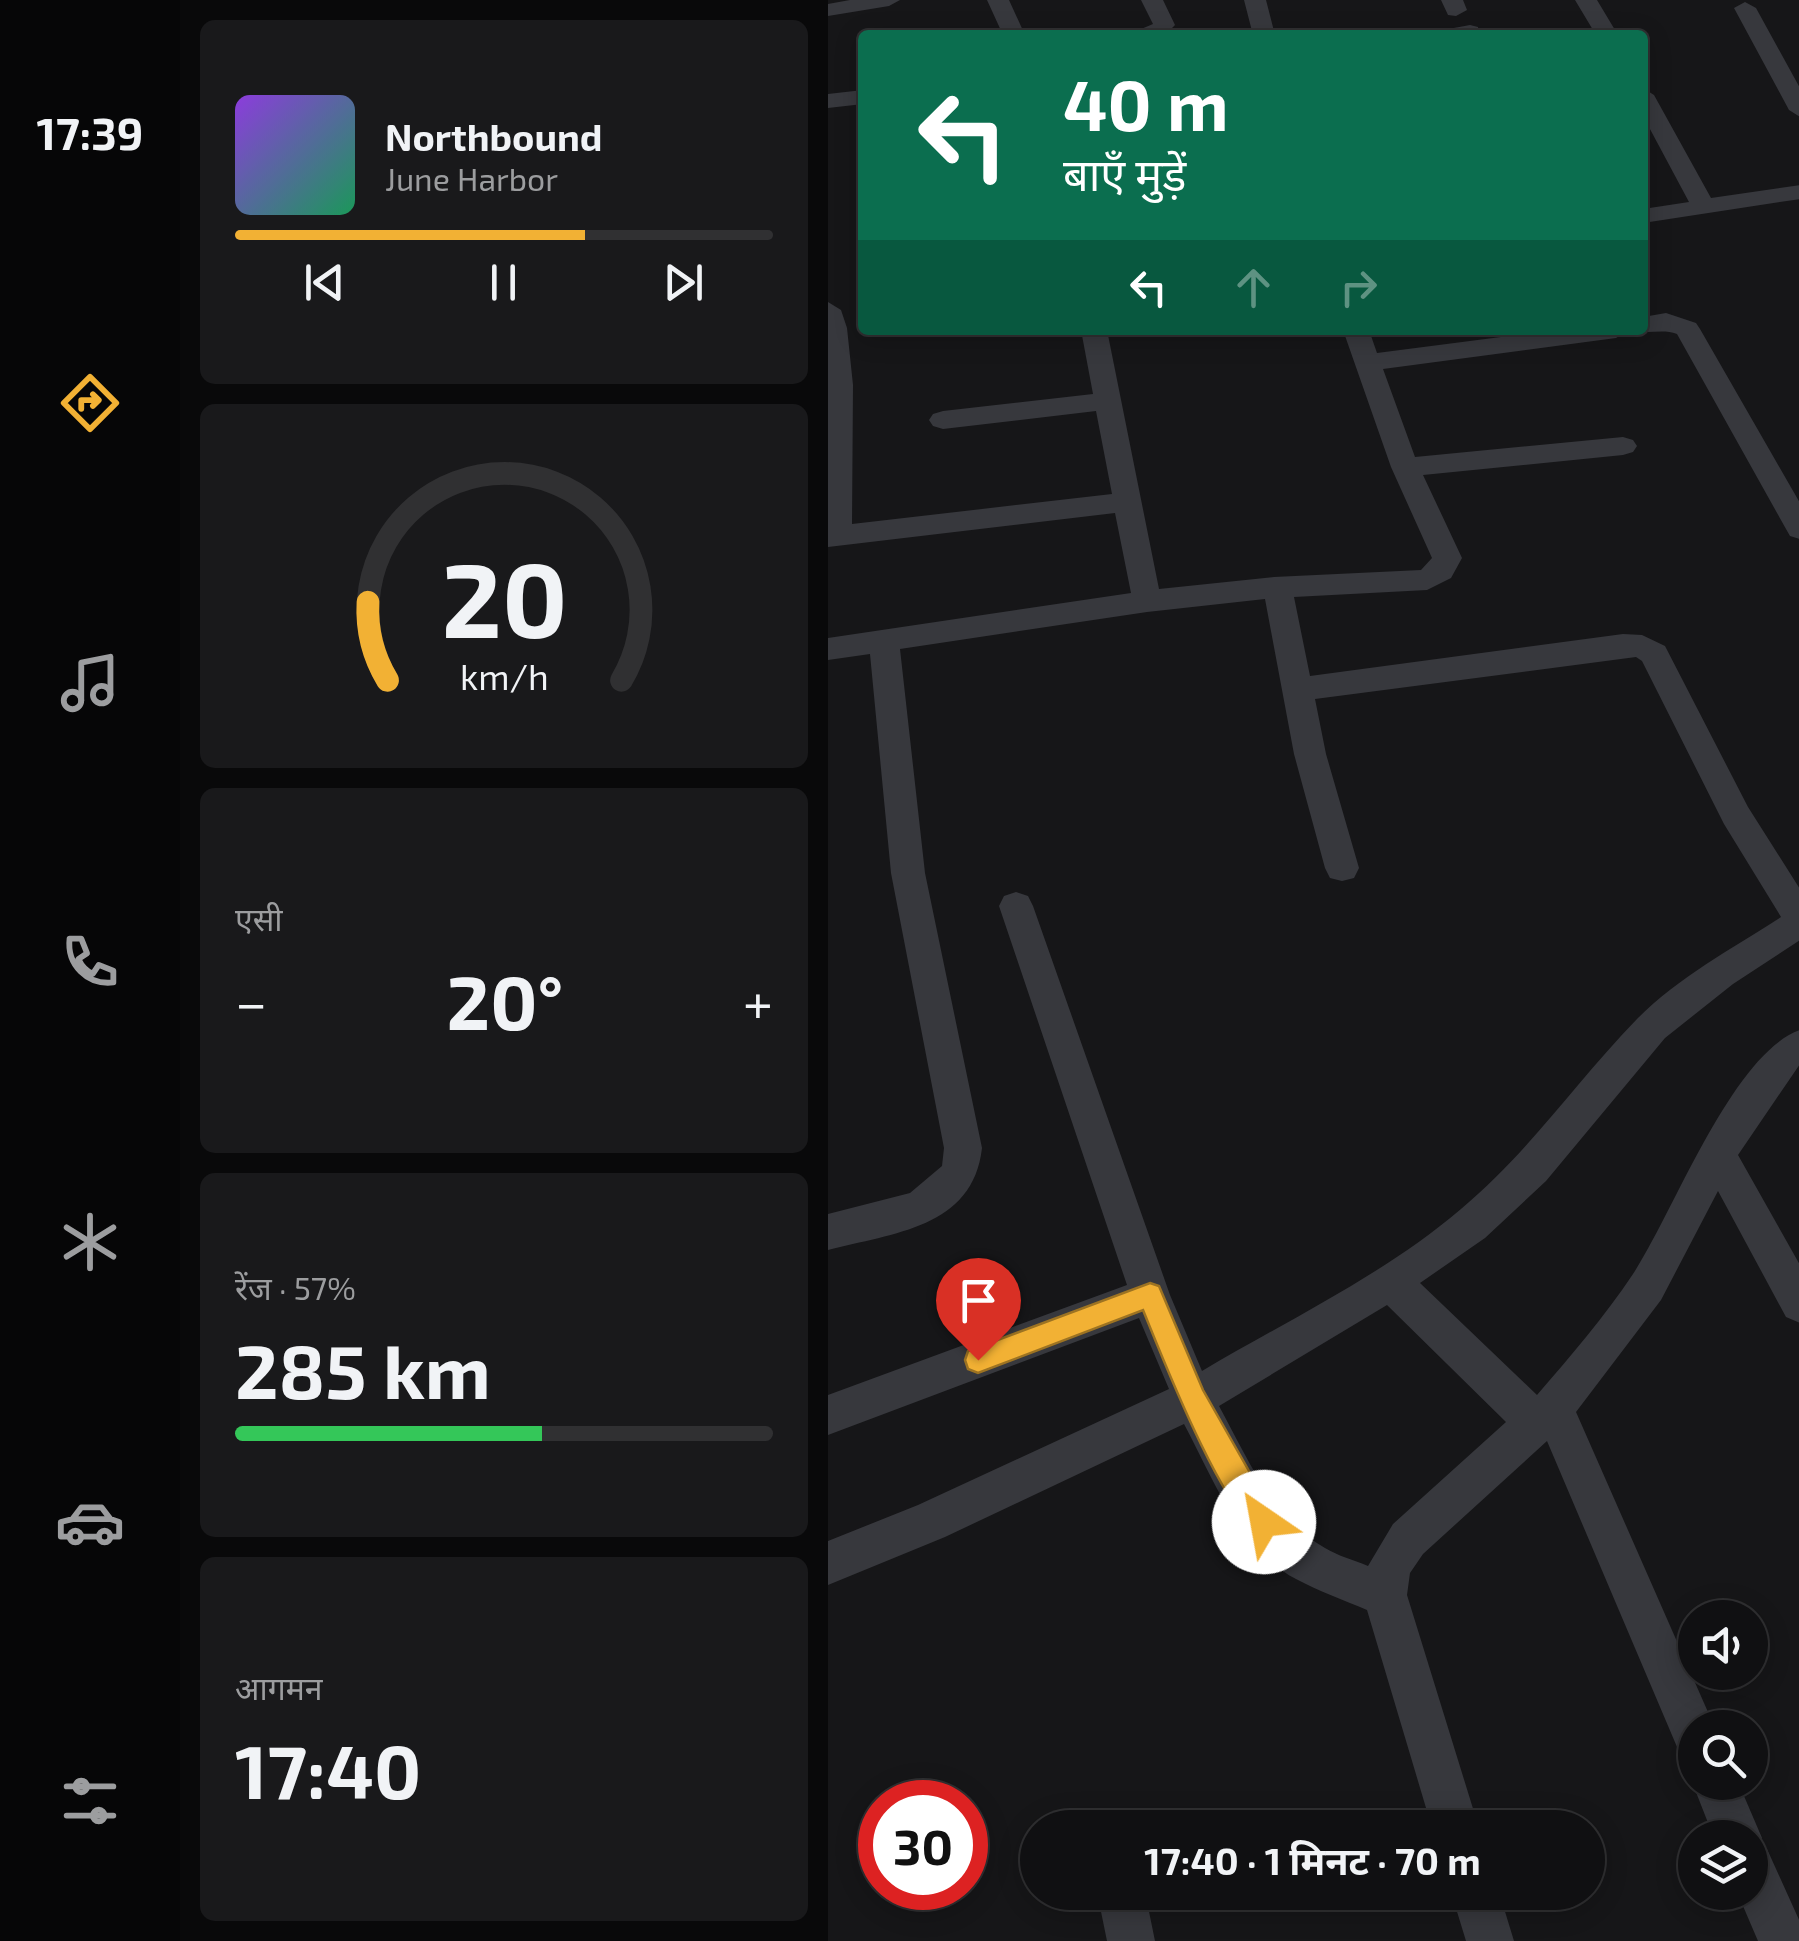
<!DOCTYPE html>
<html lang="hi">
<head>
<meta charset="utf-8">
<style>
	:root { --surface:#101012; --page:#19191b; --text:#f1f3f6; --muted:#9c9d9f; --line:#303032; --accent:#f2b134 }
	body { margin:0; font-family:"Exo 2","Noto Sans Devanagari",sans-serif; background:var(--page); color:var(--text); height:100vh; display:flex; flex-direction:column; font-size:38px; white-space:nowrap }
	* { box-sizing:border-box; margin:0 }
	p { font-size:32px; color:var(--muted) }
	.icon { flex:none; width:55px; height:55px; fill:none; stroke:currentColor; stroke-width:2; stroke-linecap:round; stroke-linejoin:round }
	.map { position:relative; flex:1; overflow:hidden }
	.details { display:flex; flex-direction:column; gap:20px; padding:20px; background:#09090a; width:648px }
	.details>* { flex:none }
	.top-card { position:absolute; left:30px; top:30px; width:790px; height:305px; border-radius:10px; box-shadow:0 5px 25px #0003,0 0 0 2px var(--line); background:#0b6e4f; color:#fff; overflow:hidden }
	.tools { position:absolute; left:850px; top:1600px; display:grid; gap:20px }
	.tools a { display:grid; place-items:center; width:90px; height:90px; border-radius:50%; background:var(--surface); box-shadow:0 5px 25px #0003,0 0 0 2px var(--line); font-size:50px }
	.speed { position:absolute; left:30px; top:1780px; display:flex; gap:20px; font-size:50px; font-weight:700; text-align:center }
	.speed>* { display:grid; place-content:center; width:130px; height:130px; border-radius:50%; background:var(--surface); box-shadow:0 5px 25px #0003,0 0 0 2px var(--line); line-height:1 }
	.speed .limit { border:15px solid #d22; background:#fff; color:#111 }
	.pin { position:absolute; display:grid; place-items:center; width:85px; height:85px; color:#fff; margin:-102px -42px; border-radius:50% 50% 50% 0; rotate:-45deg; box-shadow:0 0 10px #0007 }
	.pin .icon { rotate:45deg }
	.me { position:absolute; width:110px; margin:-55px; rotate:327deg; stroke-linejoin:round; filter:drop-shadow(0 0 8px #0008) }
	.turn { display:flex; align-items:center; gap:35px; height:210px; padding:0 40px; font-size:45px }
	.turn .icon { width:130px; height:130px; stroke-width:2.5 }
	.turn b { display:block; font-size:70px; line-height:85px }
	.lanes { display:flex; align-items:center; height:95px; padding:0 40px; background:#0003; justify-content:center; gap:50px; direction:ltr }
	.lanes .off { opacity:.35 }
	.big { font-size:75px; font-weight:700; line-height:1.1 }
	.details .tile { flex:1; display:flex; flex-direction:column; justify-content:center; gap:15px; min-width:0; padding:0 35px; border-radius:15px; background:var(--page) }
	.details .dial { align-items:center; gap:0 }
	.dial svg { height:260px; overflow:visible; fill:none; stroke:var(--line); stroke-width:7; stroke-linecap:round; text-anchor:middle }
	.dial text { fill:var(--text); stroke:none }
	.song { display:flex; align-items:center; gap:30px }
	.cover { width:120px; height:120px; border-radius:15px; background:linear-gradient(135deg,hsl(270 70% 55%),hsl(150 70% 35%)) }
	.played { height:10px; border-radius:5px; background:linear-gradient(90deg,var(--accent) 65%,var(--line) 65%) }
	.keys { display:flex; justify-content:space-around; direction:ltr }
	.heat { display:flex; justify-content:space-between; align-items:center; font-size:55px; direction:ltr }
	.charge { height:15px; border-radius:8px; background:linear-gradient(90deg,#34c759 57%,var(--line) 0) }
	.trip { position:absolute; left:192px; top:1810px; width:585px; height:100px; border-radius:50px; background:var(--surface); box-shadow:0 5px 25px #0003,0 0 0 2px var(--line); font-weight:700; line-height:100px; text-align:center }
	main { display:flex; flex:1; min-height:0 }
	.menu { display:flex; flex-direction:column; width:180px; justify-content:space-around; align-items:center; background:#060607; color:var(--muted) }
	.menu .icon { width:70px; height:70px }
	.menu .selected { color:var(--accent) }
	.menu b { font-size:45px; color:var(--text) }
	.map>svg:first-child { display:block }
</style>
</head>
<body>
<main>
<nav class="menu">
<b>17:39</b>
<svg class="icon selected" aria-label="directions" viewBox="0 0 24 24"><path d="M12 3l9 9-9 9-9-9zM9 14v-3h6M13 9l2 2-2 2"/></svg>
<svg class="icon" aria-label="music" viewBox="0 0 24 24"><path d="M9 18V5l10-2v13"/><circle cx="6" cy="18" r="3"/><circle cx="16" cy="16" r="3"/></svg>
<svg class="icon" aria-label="phone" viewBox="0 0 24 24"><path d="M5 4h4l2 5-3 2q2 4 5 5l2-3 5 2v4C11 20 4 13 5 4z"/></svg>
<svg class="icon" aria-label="climate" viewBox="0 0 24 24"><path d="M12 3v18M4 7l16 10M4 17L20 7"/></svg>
<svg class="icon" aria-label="car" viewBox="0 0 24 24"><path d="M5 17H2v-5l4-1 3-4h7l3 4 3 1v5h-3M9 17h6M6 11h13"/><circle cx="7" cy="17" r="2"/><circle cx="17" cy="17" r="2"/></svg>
<svg class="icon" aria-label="filters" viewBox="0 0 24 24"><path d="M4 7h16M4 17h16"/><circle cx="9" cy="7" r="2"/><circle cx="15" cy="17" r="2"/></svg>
</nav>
<section class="details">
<div class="tile">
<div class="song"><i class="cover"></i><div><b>Northbound</b><p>June Harbor</p></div></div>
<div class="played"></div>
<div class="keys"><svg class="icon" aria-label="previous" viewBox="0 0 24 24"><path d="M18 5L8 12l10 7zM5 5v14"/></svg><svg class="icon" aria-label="pause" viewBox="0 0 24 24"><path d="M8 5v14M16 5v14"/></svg><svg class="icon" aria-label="next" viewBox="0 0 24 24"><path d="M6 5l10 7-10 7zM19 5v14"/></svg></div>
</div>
<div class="tile dial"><svg viewBox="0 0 100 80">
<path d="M14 69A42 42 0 1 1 86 69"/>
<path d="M14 69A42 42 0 0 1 8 45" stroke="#f2b134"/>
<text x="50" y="56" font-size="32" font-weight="700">20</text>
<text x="50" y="72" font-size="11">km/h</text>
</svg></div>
<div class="tile"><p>एसी</p>
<div class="heat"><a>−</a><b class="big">20°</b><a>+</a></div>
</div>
<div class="tile"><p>रेंज · 57%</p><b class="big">285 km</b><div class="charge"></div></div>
<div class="tile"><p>आगमन</p><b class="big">17:40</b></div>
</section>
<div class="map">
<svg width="972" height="1941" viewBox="0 0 972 1941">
	<rect width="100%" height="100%" fill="#161618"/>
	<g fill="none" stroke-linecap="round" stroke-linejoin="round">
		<path fill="#37383d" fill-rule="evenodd" d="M22,0H72L61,6L0,16V4Z
			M159,0H181L197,35H175Z
			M313,0H335L347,25L337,35H299L325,24Z
			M416,0H438L447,35H425Z
			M613,0H635L639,10L628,16L620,15Z
			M747,0H769L790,35H768Z
			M917,2L928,8L972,88V117L961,110L906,8Z
			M642,25L650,27L651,35H612L615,30Z
			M815,88L826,95L883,198L972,185V199L815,223V209L861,202L815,116Z
			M35,90V104L0,108V94Z
			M0,302L13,310L19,328L25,385L24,524L284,494L268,411L115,429L105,426L101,420L105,414L115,411L265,394L253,330H279L331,589L446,577L593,570L604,558L563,467L515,330H541L549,353L726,330H801L788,338L555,369L587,457L795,437L805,440L809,446L805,452L795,455L595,475L634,558L623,578L599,590L466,597L482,676L795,634L814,635L837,646L920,807L972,889V940L905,984L837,1038L718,1181L657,1238L592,1283L709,1395C742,1357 777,1316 805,1274C845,1214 904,1054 972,1030V1064L910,1155L972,1265V1323L958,1317L890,1191L833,1300L748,1412L887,1728H868V1761L852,1754L719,1441L595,1554L582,1573L579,1595L651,1828H604L539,1610C516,1600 490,1591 468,1579C411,1549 385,1478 356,1424L117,1537L0,1585V1541L90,1505L341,1389L311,1318L0,1435V1395L299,1285L171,906L176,896L188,892L200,896L205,906L342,1295L374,1371C460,1320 557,1274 633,1209C703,1150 747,1083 809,1019C849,978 905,948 953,917L896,824L814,661L808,657L487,699L498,754L531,868L526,878L514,881L502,878L497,868L466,754L437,599L319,612L72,649L97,873L154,1148C145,1228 65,1233 0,1250V1214L82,1193L114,1166L116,1148L63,873L42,654L0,660V638L303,593L287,513L0,547ZM559,1305L678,1422L565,1524L540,1566C526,1560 510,1556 497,1548C444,1518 419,1457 391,1406Z
			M838,313L868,323L872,329L972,503V539L962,536L958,529L849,334C834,328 820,335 805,330H815V317Z
			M868,1773V1782H910L934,1838L930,1846L939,1849L972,1922V1941H930L909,1892H922V1838H886L864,1782Z
			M269,1892H317L327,1941H279Z
			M623,1892H671L686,1941H638Z"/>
	</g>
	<path fill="#f2b134" stroke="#9d7322" stroke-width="2.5" d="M322,1283L331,1286L375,1390L450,1522L446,1532L436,1536C397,1519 333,1354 315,1310L150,1373L140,1369L137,1360L140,1351Z"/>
</svg>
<div class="tools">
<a><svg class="icon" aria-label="sound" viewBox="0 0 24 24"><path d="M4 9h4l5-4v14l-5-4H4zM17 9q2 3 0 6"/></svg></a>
<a><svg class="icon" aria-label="search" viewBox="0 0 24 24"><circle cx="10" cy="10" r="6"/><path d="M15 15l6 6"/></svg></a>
<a><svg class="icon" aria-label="layers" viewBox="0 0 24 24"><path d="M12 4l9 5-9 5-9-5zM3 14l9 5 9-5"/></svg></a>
</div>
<div class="speed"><div class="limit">30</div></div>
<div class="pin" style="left:150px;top:1360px;background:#d93025"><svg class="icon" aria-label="arrive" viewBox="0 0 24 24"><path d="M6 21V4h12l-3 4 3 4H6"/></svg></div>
<svg class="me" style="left:436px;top:1522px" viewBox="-20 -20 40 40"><circle r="19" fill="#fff"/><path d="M0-13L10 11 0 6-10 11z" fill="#f2b134"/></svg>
<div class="trip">17:40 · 1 मिनट · 70 m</div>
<div class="top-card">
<div class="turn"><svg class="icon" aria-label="left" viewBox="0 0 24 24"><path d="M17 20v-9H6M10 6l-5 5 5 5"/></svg><div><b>40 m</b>बाएँ मुड़ें</div></div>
<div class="lanes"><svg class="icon" aria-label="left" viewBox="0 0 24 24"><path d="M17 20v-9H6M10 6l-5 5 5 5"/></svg><svg class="icon off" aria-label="ahead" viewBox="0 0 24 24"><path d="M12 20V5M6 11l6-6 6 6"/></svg><svg class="icon off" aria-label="right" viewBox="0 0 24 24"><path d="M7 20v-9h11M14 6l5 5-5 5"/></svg></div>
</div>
</div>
</main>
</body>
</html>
